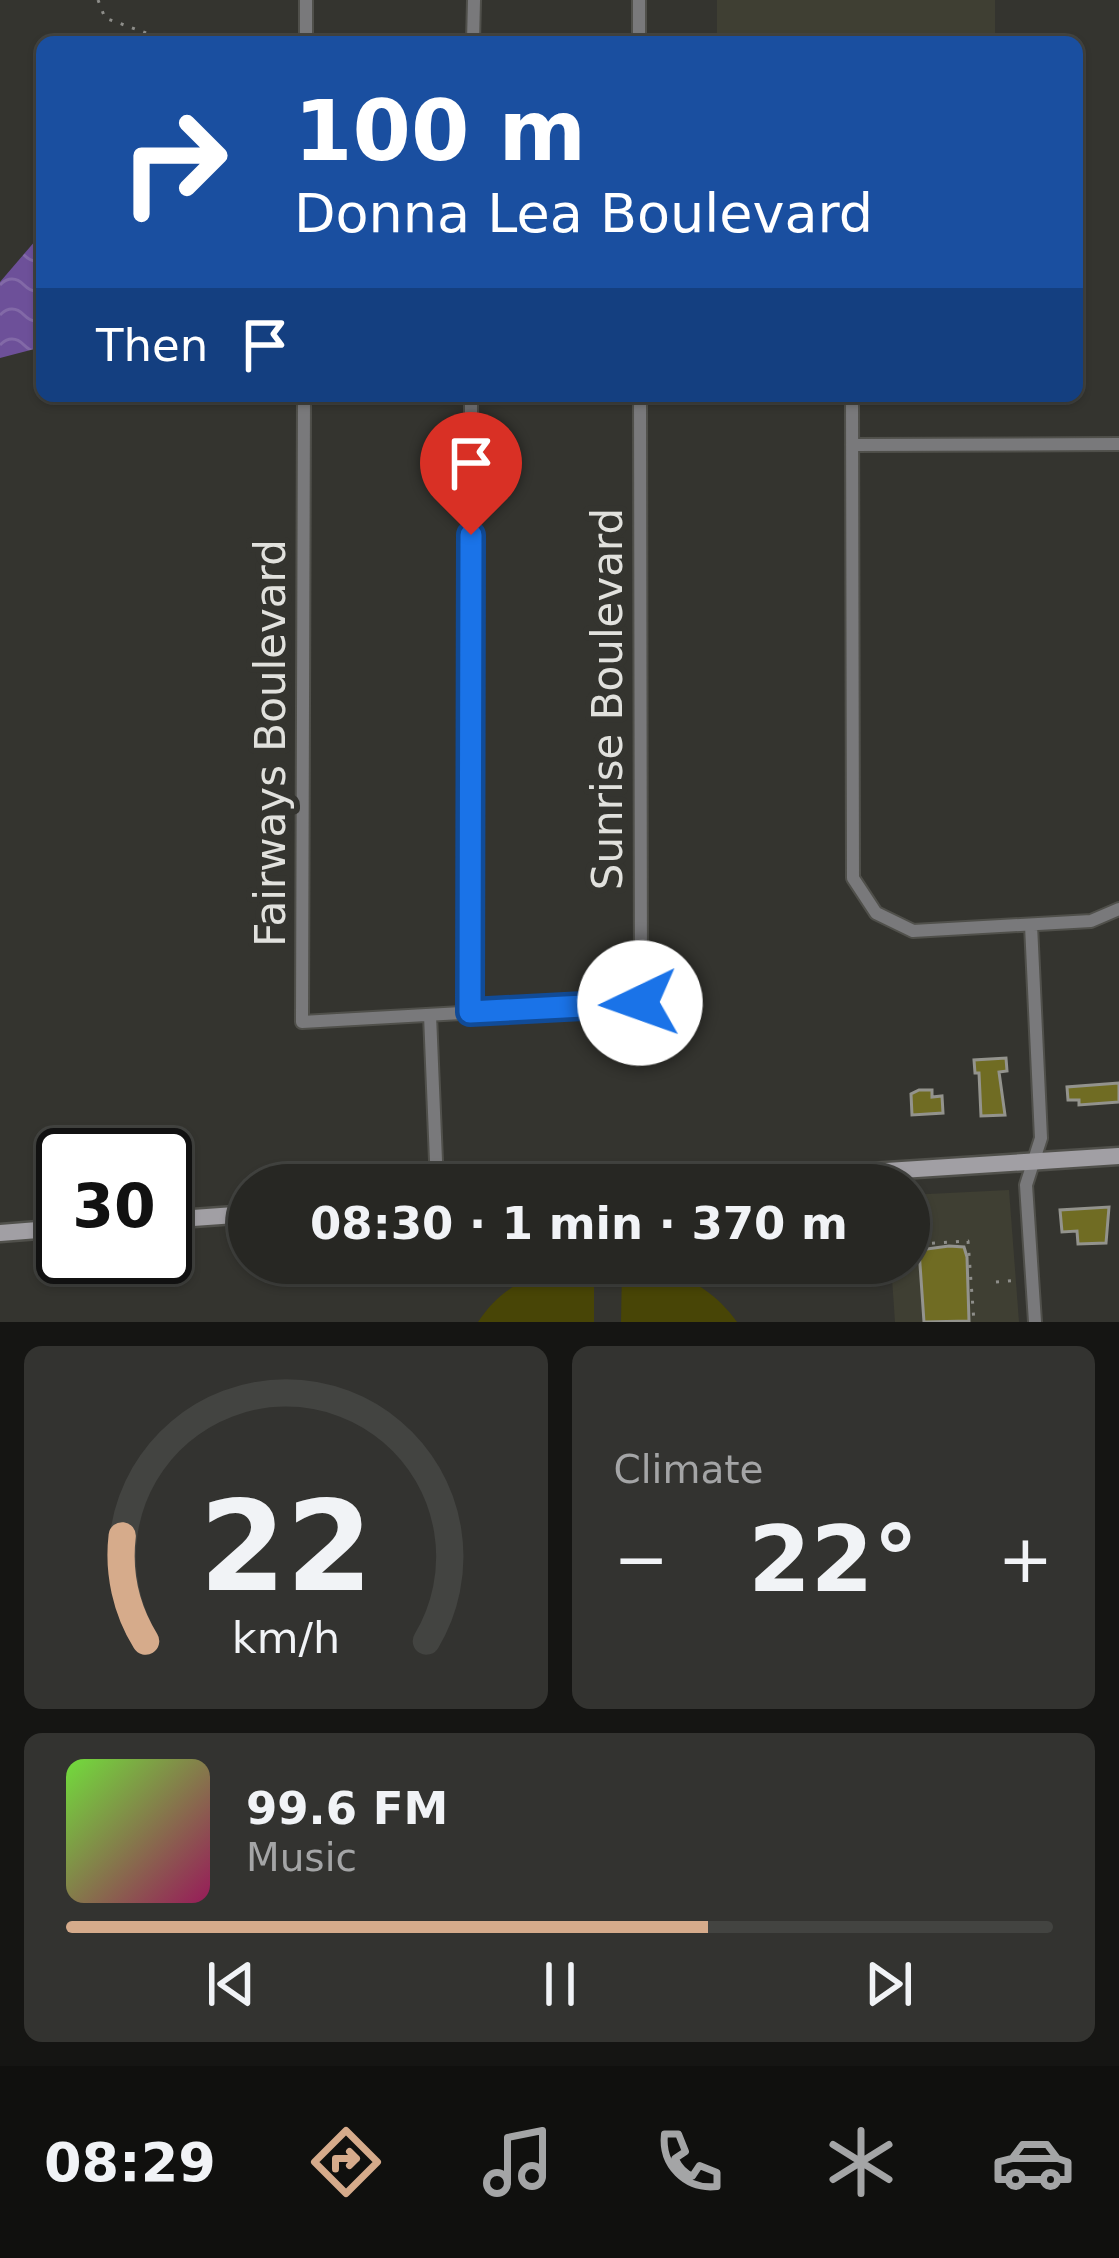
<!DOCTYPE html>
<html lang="en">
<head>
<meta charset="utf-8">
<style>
	:root { --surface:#272723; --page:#333330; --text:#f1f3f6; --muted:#a4a5a6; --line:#434441; --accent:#d6ab8b }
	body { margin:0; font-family:"DejaVu Sans",sans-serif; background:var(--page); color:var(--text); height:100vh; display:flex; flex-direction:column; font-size:45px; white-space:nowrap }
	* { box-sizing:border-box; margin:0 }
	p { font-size:39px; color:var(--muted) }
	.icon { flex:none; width:66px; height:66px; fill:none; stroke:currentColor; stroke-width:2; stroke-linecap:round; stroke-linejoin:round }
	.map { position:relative; height:1322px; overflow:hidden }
	.side { display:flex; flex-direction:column; gap:24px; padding:24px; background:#151513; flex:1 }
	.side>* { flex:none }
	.hud { position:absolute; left:36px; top:36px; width:1047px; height:366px; border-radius:18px; box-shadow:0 3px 9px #0004,0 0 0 3px var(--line); background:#1a4fa0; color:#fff; overflow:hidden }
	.speed { position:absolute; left:36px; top:1128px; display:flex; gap:24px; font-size:60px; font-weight:700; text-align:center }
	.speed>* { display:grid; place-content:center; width:156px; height:156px; border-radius:50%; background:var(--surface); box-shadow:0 3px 9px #0004,0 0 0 3px var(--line); line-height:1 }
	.speed .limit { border:6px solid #111; border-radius:18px; background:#fff; color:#111 }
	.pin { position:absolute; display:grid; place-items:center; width:102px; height:102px; color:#fff; margin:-123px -51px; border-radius:50% 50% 50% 0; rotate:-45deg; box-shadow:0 0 12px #0007 }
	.pin .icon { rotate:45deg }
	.me { position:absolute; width:132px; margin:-66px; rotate:267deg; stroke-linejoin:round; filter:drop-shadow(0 0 9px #0008) }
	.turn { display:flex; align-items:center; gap:42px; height:252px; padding:0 60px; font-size:54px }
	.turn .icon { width:156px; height:156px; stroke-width:2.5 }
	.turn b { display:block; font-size:84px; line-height:102px }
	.then { display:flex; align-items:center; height:114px; padding:0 60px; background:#0003; gap:24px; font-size:45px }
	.big { font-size:90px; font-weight:600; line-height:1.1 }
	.side .card { flex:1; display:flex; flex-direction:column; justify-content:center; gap:18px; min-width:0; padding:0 42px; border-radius:18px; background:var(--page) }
	.side .dial { align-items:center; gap:0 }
	.dial svg { height:312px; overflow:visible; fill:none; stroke:var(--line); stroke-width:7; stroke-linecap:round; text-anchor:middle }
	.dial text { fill:var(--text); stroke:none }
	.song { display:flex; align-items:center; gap:36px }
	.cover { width:144px; height:144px; border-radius:18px; background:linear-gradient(135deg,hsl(100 70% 55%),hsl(330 70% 35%)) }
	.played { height:12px; border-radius:6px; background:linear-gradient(90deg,var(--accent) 65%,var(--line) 65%) }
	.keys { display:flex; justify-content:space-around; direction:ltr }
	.heat { display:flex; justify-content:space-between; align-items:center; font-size:66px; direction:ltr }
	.side .tiles { flex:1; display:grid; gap:24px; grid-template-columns:1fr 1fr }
	.card:last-child { grid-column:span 2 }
	.trip { position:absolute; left:228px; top:1164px; width:702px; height:120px; border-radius:60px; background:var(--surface); box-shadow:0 3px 9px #0004,0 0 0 3px var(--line); font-weight:600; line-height:120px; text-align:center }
	.menu { display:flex; height:192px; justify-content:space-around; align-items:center; background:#10100e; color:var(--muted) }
	.menu .icon { width:84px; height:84px }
	.menu .selected { color:var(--accent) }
	.menu b { font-size:54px; color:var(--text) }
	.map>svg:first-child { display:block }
</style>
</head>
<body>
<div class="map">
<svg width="1119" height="1322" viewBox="0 0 1119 1322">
	<defs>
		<pattern id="water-waves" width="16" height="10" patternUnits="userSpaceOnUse" patternTransform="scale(3)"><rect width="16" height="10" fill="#6d5099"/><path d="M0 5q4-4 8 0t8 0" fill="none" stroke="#8269a7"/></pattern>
	</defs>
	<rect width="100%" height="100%" fill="#34342f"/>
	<path fill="#3f3f33" d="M717,0H995V42H717Z
		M1009,1190L1019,1322H895L891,1263H909V1195Z"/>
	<path fill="#484506" d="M575,1265L594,1266V1322H478C501,1287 534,1271 575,1265Z
		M636,1266C677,1269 713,1288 737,1322H621L622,1267Z"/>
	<path fill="url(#water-waves)" d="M42,233V347L0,358V282Z"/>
	<path fill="#706c23" stroke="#93938d" stroke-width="3" d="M1006,1058L1007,1071L999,1072L1005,1115L981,1116L979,1073H975L974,1060Z
		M1119,1083V1102L1079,1105V1100H1068L1067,1087Z
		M919,1090H932V1097L942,1096L943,1113L912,1115L911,1094Z
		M1109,1207L1106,1243L1078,1244L1077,1231L1062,1232L1060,1210Z
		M949,1246L964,1247L967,1257L969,1321L924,1322L919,1250Z"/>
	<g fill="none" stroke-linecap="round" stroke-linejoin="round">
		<g stroke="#50504b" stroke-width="16">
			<path id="street" d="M639,0V42
				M306,42V0
				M473,42L474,0
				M304,396L302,1022L641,1003L640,396
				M852,396L853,878L876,913L913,931L1091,921L1119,909
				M852,445L1119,444
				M1031,925L1041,1138L1026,1185L1035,1322
				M470,1012L471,396
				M430,1015L437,1185"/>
		</g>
		<g stroke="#50504b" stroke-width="21">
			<path id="secondary" d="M668,1185L1119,1156
				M165,1220L249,1214
				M0,1233L63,1228"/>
		</g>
		<path stroke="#8e8e8a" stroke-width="3" stroke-dasharray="3 9" stroke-linecap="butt" d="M98,0L105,18L171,42
			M920,1244L968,1241L974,1322
			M996,1282L1018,1280"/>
		<use href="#street" stroke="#79797b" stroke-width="12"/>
		<use href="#secondary" stroke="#a19fa4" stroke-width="16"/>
	</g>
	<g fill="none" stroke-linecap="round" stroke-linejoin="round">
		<g stroke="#114b97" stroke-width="30">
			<path id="route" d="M471,535L470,1012L640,1003"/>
		</g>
		<use href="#route" stroke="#1a73e8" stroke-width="21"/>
	</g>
	<g text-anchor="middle" stroke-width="12" stroke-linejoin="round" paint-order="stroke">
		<g font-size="42" fill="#e1e1dd" stroke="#34342f">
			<text transform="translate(607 699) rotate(-90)" y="15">Sunrise Boulevard</text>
			<text transform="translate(270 743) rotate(-90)" y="15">Fairways Boulevard</text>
		</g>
	</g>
</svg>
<div class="speed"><div class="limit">30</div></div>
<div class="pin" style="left:471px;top:535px;background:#d93025"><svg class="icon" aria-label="arrive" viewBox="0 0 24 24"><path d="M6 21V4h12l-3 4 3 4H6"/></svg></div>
<svg class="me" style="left:640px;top:1003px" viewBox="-20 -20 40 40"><circle r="19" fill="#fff"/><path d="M0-13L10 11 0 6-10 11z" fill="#1a73e8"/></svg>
<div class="trip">08:30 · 1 min · 370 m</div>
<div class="hud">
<div class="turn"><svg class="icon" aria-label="right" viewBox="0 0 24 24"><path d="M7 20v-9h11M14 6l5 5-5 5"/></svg><div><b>100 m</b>Donna Lea Boulevard</div></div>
<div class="then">Then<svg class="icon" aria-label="arrive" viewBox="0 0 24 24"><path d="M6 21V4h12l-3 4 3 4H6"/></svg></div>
</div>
</div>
<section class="side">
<div class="tiles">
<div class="card dial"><svg viewBox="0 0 100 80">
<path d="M14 69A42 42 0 1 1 86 69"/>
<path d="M14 69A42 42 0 0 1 8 42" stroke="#d6ab8b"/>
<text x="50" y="56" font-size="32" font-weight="700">22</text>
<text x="50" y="72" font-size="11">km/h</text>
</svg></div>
<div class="card"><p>Climate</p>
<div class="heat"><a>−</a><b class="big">22°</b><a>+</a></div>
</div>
<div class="card">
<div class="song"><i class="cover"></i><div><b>99.6 FM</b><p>Music</p></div></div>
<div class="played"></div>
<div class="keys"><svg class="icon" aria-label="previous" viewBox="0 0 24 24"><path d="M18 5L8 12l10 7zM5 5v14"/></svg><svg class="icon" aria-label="pause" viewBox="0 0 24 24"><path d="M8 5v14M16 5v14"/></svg><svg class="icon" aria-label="next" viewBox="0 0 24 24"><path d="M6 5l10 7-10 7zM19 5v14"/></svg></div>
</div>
</div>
</section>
<nav class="menu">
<b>08:29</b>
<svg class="icon selected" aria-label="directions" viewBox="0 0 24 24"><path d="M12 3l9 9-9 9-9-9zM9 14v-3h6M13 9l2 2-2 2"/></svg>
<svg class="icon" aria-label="music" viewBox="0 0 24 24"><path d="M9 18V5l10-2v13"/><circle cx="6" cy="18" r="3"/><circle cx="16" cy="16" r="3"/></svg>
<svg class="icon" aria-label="phone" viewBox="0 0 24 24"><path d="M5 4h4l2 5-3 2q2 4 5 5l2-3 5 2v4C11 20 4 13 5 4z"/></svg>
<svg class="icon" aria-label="climate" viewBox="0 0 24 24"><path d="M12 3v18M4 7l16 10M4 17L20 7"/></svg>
<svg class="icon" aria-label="car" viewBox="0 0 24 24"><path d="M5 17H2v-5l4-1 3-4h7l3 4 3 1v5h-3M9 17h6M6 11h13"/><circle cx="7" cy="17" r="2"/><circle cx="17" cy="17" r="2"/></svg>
</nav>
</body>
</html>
